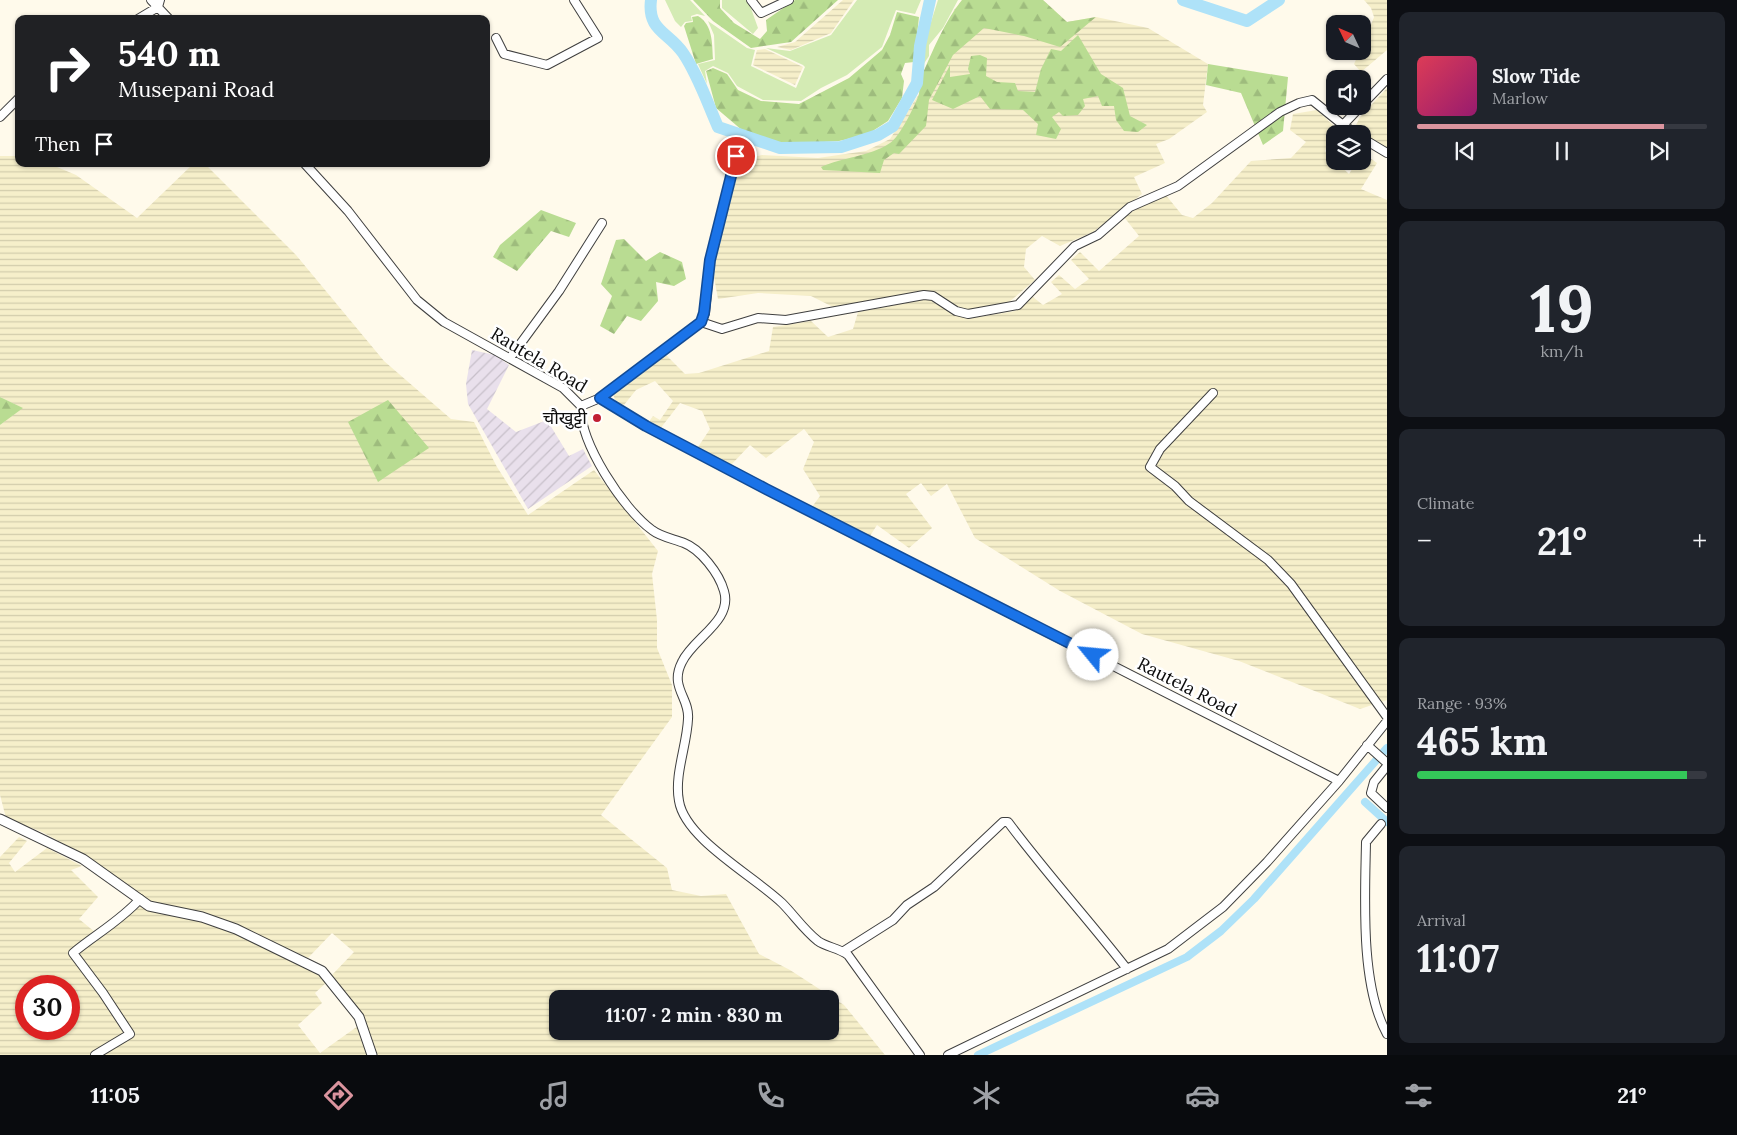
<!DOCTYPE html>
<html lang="en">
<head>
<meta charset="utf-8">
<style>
	:root { --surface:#171b24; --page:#20242c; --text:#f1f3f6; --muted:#9ea1a6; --line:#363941; --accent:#db949e }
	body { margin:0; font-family:Lora,"Noto Sans Devanagari",serif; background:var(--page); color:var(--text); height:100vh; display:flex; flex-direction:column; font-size:19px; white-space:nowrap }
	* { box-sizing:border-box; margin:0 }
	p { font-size:16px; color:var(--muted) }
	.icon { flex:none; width:28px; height:28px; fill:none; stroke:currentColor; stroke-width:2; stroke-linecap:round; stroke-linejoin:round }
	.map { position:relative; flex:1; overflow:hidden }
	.drawer { display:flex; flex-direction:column; gap:12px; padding:12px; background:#0d0f14; width:350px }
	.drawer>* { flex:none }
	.guide { position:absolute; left:15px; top:15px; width:475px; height:152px; border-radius:10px; box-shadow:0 1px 4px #0004; background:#202124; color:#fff; overflow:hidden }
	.needle { width:32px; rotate:314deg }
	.tools { position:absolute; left:1326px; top:15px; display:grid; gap:10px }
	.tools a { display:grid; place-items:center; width:45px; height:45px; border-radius:10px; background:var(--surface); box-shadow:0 1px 4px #0004; font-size:25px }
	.speed { position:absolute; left:15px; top:975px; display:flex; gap:10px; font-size:25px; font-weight:700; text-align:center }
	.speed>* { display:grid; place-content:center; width:65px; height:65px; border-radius:50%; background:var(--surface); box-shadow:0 1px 4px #0004; line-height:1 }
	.speed .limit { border:8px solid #d22; background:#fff; color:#111 }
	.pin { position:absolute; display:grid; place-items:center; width:42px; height:42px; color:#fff; margin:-21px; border:2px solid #fff; border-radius:50%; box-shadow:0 1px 5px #0007 }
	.me { position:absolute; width:55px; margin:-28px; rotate:298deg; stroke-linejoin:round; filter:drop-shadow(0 0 4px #0008) }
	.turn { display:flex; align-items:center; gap:18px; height:105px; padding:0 20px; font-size:22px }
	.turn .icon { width:65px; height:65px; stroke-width:2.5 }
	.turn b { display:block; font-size:35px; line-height:42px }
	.then { display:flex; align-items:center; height:48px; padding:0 20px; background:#0003; gap:10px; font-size:19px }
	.big { font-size:38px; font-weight:800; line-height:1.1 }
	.drawer .tile { flex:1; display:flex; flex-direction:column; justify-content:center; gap:8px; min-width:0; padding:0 18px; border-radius:10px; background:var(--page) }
	.drawer .dial { align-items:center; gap:0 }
	.dial b { font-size:65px; line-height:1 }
	.song { display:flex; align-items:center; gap:15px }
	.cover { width:60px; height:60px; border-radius:8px; background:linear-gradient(135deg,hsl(350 70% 55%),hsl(320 70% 35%)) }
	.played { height:5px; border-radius:2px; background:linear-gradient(90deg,var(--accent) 85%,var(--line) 85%) }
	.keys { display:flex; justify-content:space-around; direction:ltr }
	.heat { display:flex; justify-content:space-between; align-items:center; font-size:28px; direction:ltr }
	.charge { height:8px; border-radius:4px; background:linear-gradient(90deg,#34c759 93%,var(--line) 0) }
	.trip { position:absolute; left:549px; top:990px; width:290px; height:50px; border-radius:10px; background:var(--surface); box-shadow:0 1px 4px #0004; font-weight:800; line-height:50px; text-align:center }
	.menu { display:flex; height:80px; justify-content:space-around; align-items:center; background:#090b0e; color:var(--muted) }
	.menu .icon { width:35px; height:35px }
	.menu .selected { color:var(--accent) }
	.menu b { font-size:22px; color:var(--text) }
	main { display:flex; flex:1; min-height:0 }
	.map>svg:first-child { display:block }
</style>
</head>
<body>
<main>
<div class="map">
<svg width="1387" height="1055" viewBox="0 0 1387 1055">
	<defs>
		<pattern id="industrial-furrows" width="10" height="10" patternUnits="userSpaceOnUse" patternTransform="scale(1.25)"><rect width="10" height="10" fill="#e9e0ec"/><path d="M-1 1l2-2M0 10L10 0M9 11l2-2" fill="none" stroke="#c7bfc9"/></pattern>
		<pattern id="farmland-rules" width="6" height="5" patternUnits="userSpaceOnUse" patternTransform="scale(1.25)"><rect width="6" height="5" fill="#f6efca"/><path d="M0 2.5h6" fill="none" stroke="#d2ccac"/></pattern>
		<pattern id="forest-firs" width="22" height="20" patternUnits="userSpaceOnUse" patternTransform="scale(1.25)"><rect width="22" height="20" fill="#b9dc92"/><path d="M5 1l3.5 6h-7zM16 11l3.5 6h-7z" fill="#9ebc7d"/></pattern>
	</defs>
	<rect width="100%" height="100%" fill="#fffaeb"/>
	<path fill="url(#industrial-furrows)" d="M472,350L495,355L509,365L487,409L516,432L547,420L569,456L583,449L592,466L528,509L468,404L466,384Z"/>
	<path fill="url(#farmland-rules)" fill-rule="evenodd" d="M843,0H854L831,33L791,50L777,47L795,42Z
		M962,0H1043L1067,22L1096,17L1148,28L1208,64L1203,105L1207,112L1169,139L1156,144L1165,163L1134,177L1142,194L1093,232L1060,246L1042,236L1026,249L1024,267L1035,280L1009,302L969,312L926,292L833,307L811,296L758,293L718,299L712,266L738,161L762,155L818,158L866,151L890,139L919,94L921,77L954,10Z
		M1364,0H1387V50L1361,72L1354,64L1360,51H1362L1363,45L1374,17L1371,8Z
		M765,49L803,67L795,85L753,65L757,50Z
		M1387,88V149L1355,127L1360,117Z
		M1317,110L1335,127L1325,151L1349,174L1357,161H1362L1363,153L1377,163L1361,189L1387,200V700L1360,709L1239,661L1142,634L1060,591L975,538L947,484L931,496L921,483L906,494L932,528L909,548L877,525L870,536L812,507L820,496L803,469L814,442L804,429L766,458L750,445L731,465L698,447L710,429L702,411L680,403L660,429L648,423L653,416L660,420L673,401L655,381L636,390L624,405L617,404L612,392L665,354L685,374L699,373L769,351L773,327L811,321L828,337L853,329L858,312L928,299L952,313L973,318L1015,311L1033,297L1043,305L1062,294L1051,282L1059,275L1075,289L1089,279L1071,260L1080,252L1099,271L1139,236L1124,217L1150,200L1165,194L1182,215L1193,218L1212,203L1251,161L1291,158L1306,142L1290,130L1293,114Z
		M0,156H19V164H50L76,175L137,218L193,164H205L296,255L384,361L451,419L474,422L497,467L528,515L594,470L658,551L652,574L657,620V648L672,685V717L601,815L667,868L672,890L701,896L726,894L759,954L790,970L844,1005L885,1055H376L331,976L354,952L332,933L308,958L215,917L147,902L88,857L42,832L6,818L0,795V425L22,408L0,397ZM558,999H830V1031H558Z
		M19,837L27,841L9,863L15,872L47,848L82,866L71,870L98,897L79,919L101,937L143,904L233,930L313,970L328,981L315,993L322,1003L298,1025L320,1053L358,1026L368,1055H0V857ZM26,986H69V1029H26Z"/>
	<path fill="#d4ebb4" d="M665,0H690L705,16L697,14L691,16L692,21L685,22L681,27L675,21Z
		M722,0H748L758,28L753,34L722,8Z
		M857,0H921L915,14L896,10L882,47L847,75L821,88L801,101L763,100L737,86L728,73L713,66L705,71L707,84L698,64L715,60L714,35L708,21L747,48L755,50L751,66L796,88L805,67L803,65L766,48L790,51L831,35Z
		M938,0H958L943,28L929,45V56L921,68L924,44Z"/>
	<path fill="url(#forest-firs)" d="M693,0H720V8L734,23L760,39L767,31L766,20L795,0H838L791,42L751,48L713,21Z
		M962,0H1043L1067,22L1096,17L1060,47L1024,36L984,28L953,55L929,100L926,126L899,154L894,153L884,160L880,173L823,170L821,167C843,157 869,157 890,143C899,138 916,104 919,94C920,87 919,81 922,75C933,50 945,21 962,0Z
		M897,12L919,17L914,62L905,63L901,74L904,81L902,98L888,121L868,134L839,141L809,143H777L743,131L716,108L706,71L713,68L727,74L738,90L761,101L799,104L849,78L882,50L890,35Z
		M698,16C713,25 712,43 713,59L696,64L684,26L686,23L693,22L692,17Z
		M1078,35L1101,74L1123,88L1130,116L1147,125L1138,132L1124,131L1116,120L1114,106H1102L1098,96L1083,99L1085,106L1078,115L1063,116L1059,112L1052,117L1061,129L1056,139L1036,135L1038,124L1023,110L990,109L980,96L953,109L932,100L950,65V77L970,74L968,69L971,56L980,55L987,58L986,76L997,82L1015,83L1018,91L1035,92L1041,69L1051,49L1061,51Z
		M1208,64L1288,77L1283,131L1263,145L1241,93L1206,85Z
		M541,210L576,223L569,237L551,231L517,271L493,257L500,245Z
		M624,239L646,261L660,252L682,262L686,279L674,286L656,282L658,301L641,321L627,316L614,334L600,326L612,296L601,284L616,240Z
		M0,397L23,408L0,425Z
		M388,400L429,448L378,482L348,422Z"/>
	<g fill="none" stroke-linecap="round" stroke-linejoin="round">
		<path stroke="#aee2f8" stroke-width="8" d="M1365,802L1387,822
			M978,1055L1187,957L1221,931L1254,899L1387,748"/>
		<path stroke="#aee2f8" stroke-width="12" d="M651,0C647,31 669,32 683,53C698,75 707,102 718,127L780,148L841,147L878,135L893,126L917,83L920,46L930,0
			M1183,0L1247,21L1279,0"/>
		<g stroke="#3f3f3f" stroke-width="10">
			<path id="minor" d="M151,0L169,19
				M751,0L761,13L789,0
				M138,19L158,7L160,0
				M496,38L504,54L547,65L598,38L574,0
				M1362,105L1387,79
				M0,117L19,98
				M1357,134L1343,125L1361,106
				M1362,138L1387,153
				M305,164L348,211L417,300L444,322L563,388L581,406
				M701,322L722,329L758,318L786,320L924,295L933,296L956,311L968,314L1018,305L1075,246L1098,235L1130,207L1178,186L1280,112L1299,103L1312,100L1343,125
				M510,358L559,291L602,223
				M1213,393L1160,449L1150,467L1175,486L1189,501L1268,560L1291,584L1387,717
				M600,398L646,426L766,489L1339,781
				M581,406C579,442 623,509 652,530C661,537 674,539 684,543C700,549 719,573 724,591C733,621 693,638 682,662C669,687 690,698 688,719C687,745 674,775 679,801C685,839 754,876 782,903C794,915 804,930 818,941C826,947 839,948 848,955L920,1055
				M581,406L600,398L701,322L705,313L710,260L736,156
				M1367,745L1387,763
				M1387,766L1374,782L1371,793L1387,808
				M1381,824L1366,842C1365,898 1360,985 1387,1034
				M844,951L893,920L907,905L934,887L1003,822H1008C1046,873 1088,919 1127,969
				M95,1055L130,1034L103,993L73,953C96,934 120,921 140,899
				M948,1055L1168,949L1223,907L1267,862L1339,781L1387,721"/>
		</g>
		<g stroke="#3f3f3f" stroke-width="11">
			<path id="tertiary" d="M0,819L83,859L149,906L202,917L236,929L322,971L359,1017L372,1055"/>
		</g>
		<use href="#minor" stroke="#fff" stroke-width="8"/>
		<use href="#tertiary" stroke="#fff" stroke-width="9"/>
	</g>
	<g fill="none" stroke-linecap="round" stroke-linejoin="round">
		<g stroke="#114b97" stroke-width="12">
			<path id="route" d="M736,156L710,260L704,313L701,322L600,398L646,426L766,489L1093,655"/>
		</g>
		<use href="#route" stroke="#1a73e8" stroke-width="9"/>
	</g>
	<circle fill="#c11f32" stroke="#fff" stroke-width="2" cx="597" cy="418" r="5"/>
	<g text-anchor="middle" stroke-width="5" stroke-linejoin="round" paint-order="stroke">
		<g font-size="18" fill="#0c0c0c" stroke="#fff">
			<text transform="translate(539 360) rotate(31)" y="6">Rautela Road</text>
			<text transform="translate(1187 687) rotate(27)" y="6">Rautela Road</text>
		</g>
		<g font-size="18" fill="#0c0c0c" stroke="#fff" text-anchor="end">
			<text x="587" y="424">चौखुट्टी</text>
		</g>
	</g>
</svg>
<div class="tools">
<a><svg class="needle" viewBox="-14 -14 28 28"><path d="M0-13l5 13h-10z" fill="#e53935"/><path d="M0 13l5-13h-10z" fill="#9ea1a6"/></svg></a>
<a><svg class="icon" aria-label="sound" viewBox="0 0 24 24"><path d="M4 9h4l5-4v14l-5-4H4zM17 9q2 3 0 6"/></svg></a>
<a><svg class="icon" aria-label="layers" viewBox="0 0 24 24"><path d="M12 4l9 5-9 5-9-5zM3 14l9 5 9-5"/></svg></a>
</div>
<div class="speed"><div class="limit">30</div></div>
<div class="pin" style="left:736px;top:156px;background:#d93025"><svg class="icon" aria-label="arrive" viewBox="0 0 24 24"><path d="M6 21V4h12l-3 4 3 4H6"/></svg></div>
<svg class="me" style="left:1093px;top:655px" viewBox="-20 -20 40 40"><circle r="19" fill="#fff"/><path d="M0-13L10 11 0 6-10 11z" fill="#1a73e8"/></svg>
<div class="trip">11:07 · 2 min · 830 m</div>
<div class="guide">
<div class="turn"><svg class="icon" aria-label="right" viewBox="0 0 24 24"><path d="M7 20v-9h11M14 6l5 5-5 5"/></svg><div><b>540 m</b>Musepani Road</div></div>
<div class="then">Then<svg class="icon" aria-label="arrive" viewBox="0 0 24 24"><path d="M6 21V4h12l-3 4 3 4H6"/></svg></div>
</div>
</div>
<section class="drawer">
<div class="tile">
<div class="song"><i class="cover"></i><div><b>Slow Tide</b><p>Marlow</p></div></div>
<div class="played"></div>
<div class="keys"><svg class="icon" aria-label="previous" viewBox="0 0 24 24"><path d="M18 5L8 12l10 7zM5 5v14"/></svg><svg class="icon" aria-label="pause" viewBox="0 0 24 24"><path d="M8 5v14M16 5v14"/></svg><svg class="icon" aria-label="next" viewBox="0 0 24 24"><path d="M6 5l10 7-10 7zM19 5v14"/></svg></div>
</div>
<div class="tile dial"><b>19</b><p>km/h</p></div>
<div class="tile"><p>Climate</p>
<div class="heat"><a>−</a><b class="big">21°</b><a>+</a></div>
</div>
<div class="tile"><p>Range · 93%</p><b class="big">465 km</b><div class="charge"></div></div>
<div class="tile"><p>Arrival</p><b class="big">11:07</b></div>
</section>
</main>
<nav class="menu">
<b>11:05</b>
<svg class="icon selected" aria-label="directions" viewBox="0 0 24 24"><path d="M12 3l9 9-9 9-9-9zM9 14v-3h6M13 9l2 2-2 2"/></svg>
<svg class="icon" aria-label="music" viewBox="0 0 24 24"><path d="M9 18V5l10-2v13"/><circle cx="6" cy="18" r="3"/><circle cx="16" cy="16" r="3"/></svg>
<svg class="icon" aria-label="phone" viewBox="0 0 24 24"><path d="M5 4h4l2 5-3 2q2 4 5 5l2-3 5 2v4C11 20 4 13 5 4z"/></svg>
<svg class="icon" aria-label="climate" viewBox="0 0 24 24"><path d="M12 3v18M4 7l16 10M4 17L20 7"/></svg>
<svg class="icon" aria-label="car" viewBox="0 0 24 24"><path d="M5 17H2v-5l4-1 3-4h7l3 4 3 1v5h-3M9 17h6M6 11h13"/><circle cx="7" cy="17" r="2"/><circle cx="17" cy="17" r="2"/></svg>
<svg class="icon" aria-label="filters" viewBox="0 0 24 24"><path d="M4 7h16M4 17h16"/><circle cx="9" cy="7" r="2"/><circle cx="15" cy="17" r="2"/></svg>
<b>21°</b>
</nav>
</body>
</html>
